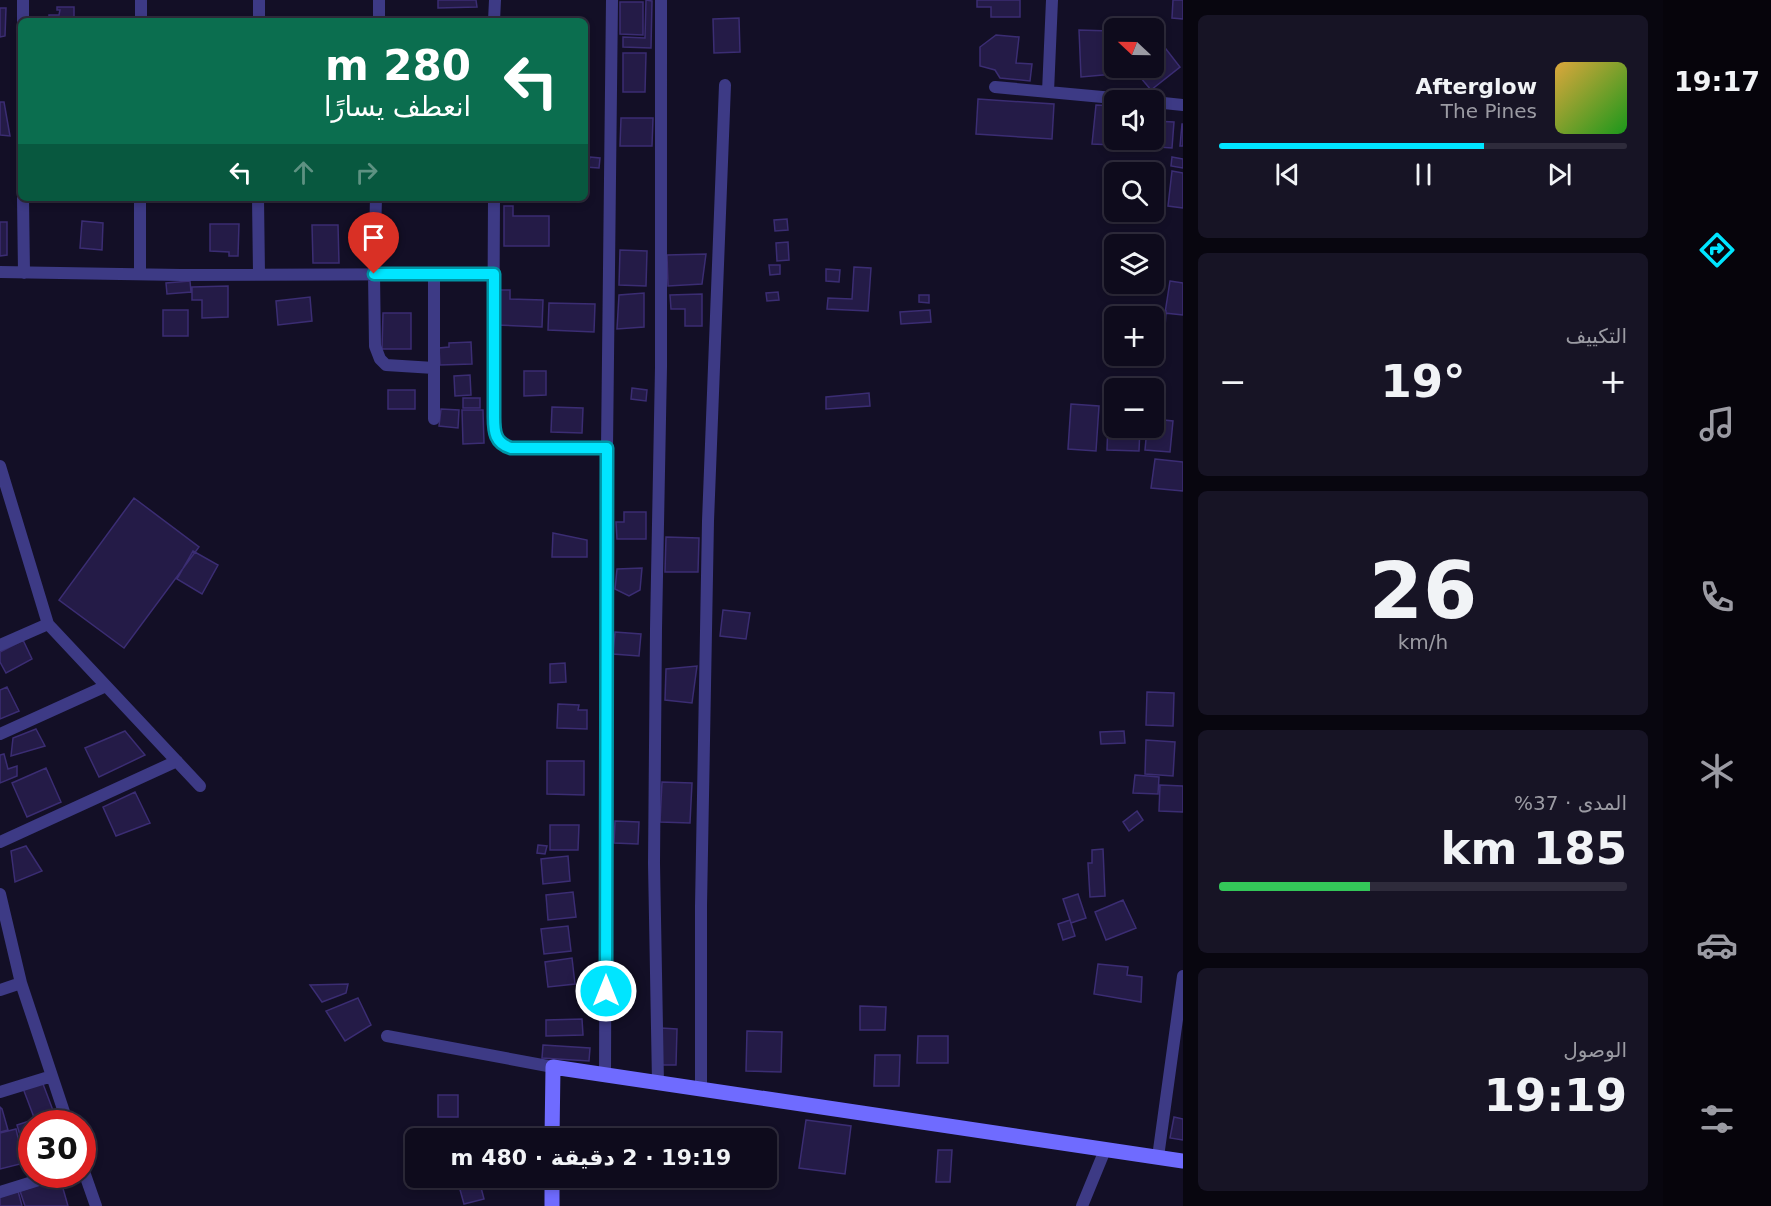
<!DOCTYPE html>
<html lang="ar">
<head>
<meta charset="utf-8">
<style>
	:root { --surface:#0e0b1c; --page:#171425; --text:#f1f3f6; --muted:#9b9ba3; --line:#2e2b3b; --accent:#00e5ff }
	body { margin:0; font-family:"DejaVu Sans","Noto Sans Arabic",sans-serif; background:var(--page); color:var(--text); direction:rtl; height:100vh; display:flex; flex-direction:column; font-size:22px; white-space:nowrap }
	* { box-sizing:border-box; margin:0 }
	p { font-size:20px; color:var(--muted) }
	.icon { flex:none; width:33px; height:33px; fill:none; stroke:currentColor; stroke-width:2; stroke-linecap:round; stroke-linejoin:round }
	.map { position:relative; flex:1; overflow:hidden; direction:ltr }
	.details { display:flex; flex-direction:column; gap:15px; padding:15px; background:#08060f; width:480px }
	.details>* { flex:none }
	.banner { position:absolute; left:18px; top:18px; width:570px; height:183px; border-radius:9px; box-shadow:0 3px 9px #0003,0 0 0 2px var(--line); direction:rtl; background:#0b6e4f; color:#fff; overflow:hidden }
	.needle { width:39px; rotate:292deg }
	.buttons { position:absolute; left:1104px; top:18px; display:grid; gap:12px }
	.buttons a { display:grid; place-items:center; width:60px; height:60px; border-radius:9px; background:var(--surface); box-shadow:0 3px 9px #0003,0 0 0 2px var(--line); font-size:30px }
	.speed { position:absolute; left:18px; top:1110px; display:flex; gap:12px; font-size:30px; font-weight:700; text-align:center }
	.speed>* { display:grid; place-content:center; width:78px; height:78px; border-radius:50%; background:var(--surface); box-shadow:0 3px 9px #0003,0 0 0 2px var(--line); line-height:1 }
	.speed .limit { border:9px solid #d22; background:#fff; color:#111 }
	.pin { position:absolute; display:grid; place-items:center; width:51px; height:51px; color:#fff; margin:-62px -26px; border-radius:50% 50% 50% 0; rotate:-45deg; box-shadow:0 0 6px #0007 }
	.pin .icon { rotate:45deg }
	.me { position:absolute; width:66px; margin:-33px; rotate:0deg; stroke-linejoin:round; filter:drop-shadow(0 0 4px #0008) }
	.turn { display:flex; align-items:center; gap:21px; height:126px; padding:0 18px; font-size:27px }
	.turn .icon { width:78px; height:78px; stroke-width:2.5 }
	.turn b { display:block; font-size:42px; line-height:51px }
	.lanes { display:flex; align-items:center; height:57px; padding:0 18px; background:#0003; justify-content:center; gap:30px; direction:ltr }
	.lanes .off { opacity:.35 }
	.big { font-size:45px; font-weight:800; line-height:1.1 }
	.details .widget { flex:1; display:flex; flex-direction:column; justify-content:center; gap:9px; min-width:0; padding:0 21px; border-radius:9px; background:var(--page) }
	.details .dial { align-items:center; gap:0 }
	.dial b { font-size:78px; line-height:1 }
	.song { display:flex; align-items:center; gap:18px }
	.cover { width:72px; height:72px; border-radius:9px; background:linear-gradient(135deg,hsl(40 70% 55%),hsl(120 70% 35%)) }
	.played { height:6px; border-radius:3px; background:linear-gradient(90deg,var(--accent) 65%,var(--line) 65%) }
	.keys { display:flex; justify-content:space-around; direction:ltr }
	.heat { display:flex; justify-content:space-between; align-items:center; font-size:33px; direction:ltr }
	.charge { height:9px; border-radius:4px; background:linear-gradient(90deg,#34c759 37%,var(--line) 0) }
	.trip { position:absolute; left:405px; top:1128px; width:372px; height:60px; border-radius:9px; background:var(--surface); box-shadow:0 3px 9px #0003,0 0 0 2px var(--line); font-weight:800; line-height:60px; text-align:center; direction:rtl }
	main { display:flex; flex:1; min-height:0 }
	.menu { display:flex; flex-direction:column; width:108px; justify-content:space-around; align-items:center; background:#06040b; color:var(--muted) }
	.menu .icon { width:42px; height:42px }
	.menu .current { color:var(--accent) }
	.menu b { font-size:27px; color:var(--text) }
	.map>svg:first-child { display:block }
</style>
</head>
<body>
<main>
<nav class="menu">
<b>19:17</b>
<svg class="icon current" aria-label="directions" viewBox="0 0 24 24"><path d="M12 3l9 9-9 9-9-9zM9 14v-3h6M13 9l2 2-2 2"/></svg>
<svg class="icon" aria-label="music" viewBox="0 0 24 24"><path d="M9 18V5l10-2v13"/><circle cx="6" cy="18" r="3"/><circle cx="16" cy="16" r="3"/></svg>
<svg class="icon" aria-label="phone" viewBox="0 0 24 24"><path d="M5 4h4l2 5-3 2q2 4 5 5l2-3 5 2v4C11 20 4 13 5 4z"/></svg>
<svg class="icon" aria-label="climate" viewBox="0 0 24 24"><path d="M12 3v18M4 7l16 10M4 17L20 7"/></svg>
<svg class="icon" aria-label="car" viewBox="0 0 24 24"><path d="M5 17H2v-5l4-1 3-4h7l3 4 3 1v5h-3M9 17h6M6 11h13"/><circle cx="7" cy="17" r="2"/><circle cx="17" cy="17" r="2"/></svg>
<svg class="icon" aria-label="filters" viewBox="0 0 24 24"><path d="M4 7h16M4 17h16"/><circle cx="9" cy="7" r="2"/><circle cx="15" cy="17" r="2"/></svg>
</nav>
<section class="details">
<div class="widget">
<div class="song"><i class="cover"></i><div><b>Afterglow</b><p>The Pines</p></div></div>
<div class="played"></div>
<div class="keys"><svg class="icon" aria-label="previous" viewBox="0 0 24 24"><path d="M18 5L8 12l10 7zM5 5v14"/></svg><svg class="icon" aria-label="pause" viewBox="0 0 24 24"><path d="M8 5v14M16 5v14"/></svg><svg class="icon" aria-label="next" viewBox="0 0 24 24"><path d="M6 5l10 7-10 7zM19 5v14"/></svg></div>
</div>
<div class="widget"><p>التكييف</p>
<div class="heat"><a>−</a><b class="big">19°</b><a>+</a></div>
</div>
<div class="widget dial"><b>26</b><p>km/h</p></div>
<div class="widget"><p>المدى · 37%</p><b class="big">185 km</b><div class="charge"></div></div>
<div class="widget"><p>الوصول</p><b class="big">19:19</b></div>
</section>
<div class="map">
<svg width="1183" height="1206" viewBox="0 0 1183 1206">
	<rect width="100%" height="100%" fill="#130f26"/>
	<path fill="#241b47" stroke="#3b2d73" stroke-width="1.5" d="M438,0H476L477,7L438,8Z
		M646,0L652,1L651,48L623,47V37L645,38Z
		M977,0H1020V17H991V7H977Z
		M1173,0H1183V19L1172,18Z
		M620,2H643V35L620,34Z
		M57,7H74V17L77,21H49V15H59L60,10H57Z
		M0,8H6L5,36L0,37Z
		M280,17H310V21H280Z
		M739,18L740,52L714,53L713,19Z
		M1079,30L1110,31L1114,74L1081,77Z
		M996,35L1019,37L1016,63L1032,64L1030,81L1000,78L995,70L980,66V47Z
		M1159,40L1180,67L1151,90L1140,77L1146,68H1154V45Z
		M623,53H646L645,92H623Z
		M978,99L1054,104L1052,139L976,134Z
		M0,102H4L10,136L0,135Z
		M585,103H589V129H585Z
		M1096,105L1114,106V145L1092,144Z
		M621,118H653L652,146H620Z
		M1154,121L1174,122L1172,148L1144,146L1145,140H1154Z
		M1182,124H1183V146H1180Z
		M585,137H588L587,159H585Z
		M1116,140H1140V146L1116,144Z
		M590,157L600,158L599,168L585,167V161H589Z
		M1172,157L1183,159V168L1171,166Z
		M1172,171L1183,173V208L1168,206Z
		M504,206H513V216H549V246H504Z
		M787,219L788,230L775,231L774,220Z
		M82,221L103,223L102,250L80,248Z
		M0,222H7V255L0,256Z
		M210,224H239L238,256H229V252L210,251Z
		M312,225H338L339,263H313Z
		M788,242L789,260L777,261L776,243Z
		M620,250L647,251L646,286L619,285Z
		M706,254L702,284L668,286L667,255Z
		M769,265H780V274L770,275Z
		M854,267L871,268L868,311L827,309L828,298L852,299Z
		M826,269L840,270L839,282L826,281Z
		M190,281L191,292L167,294L166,283Z
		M1170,281L1183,283V315L1165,313Z
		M228,286V317L202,318V300H192V287Z
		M497,290H510V299L543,300L542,327L496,325Z
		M778,292L779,300L767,301L766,293Z
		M644,293V327L617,329L619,295Z
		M702,294V326H685V309H671L670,295Z
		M919,295H929V303L919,302Z
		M310,297L312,321L278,325L276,301Z
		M549,303L595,304L594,332L548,330Z
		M1144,309L1166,311L1165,328L1154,327V316H1144Z
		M163,310H188V336H163Z
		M930,310L931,322L901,324L900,312Z
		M383,313H411V349H382Z
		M471,342L472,364L440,365L439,348L449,347V343Z
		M524,371H546V395L524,396Z
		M470,375L471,395L455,396L454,376Z
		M632,388L647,390L646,401L631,399Z
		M388,390H415V409H388Z
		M869,393L870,406L826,409V397Z
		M463,398H480V408H463Z
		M1071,404L1099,406L1096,451L1068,449Z
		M552,407L583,408L582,433L551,432Z
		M441,409L459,410L458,428L439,426Z
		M462,410H483L484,443L463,444Z
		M1154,419L1173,421L1170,452L1145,450L1147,428H1154Z
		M1108,422H1114V428H1140L1139,451L1107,450Z
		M1155,459L1183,462V491L1151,488Z
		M134,498L199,547L124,648L59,600Z
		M624,512H646V539H617L616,522H624Z
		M553,533L587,540V557H552Z
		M666,537L699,538L698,572H665Z
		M193,551L218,565L202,594L177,579Z
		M642,568L640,590L629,596L615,589L617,569Z
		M723,610L750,613L746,639L720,636Z
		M615,632L641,634L639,656L613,654Z
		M23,640L32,659L6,673L0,662V652Z
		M565,663L566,682L550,683V664Z
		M697,666L692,703L665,700L666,669Z
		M7,687L19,711L0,719V690Z
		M1147,692L1174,693L1173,726L1146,725Z
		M558,704L579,705L578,710H587V729L557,728Z
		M36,729L45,746L11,756L13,738Z
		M125,731L145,755L99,777L85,748Z
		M1124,731L1125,743L1101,744L1100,732Z
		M1146,740L1175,742L1173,776L1145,774Z
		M4,754L8,769L17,766V776L0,783V755Z
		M547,761H584V795L547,794Z
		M46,768L61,802L27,817L12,783Z
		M1135,775L1159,777L1158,794L1133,793Z
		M662,782L692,783L690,823L660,822Z
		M1160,785L1183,786V812L1159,811Z
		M135,792L150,823L116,836L103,807Z
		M1137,811L1143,820L1129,831L1123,822Z
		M615,821L639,822L638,844L614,843Z
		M550,825H579L578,850H550Z
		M538,845L547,846L545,854L537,853Z
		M26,846L42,871L15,882L11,851Z
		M1103,849L1105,896L1090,897L1088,863H1092V850Z
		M568,856L570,881L543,884L541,859Z
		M573,892L576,917L548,920L546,895Z
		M1078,894L1086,918L1071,923L1063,899Z
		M1123,900L1136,928L1106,940L1095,912Z
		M1070,920L1075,936L1063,940L1058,924Z
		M568,926L571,951L544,954L541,929Z
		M572,958L575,984L548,987L545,962Z
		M1098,964L1128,967L1127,975L1142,977L1141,1002L1094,994Z
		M348,984L346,993L322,1002L310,985Z
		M358,998L371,1025L345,1041L326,1011Z
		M860,1006L886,1007L885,1030H860Z
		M582,1019L583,1035L546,1036V1020Z
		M661,1028L677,1029L676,1065H660Z
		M747,1031L782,1032L781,1072L746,1071Z
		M918,1036H948V1063H917Z
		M543,1045L590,1048L589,1061L542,1058Z
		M875,1055H900L899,1086H874Z
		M40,1076L54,1113L35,1120L21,1083Z
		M438,1095H458V1117H438Z
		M0,1107L2,1109L8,1130L0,1132Z
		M54,1113L57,1124H32V1158L27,1159L17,1125Z
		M1174,1117L1183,1119V1140L1170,1138Z
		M806,1120L851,1126L845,1174L799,1168Z
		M16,1129L24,1163L0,1169V1133Z
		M938,1150H952L950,1182H936Z
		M60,1178L68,1206H25L20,1191Z
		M479,1180L484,1199L464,1204L459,1186Z
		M18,1191L22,1206H0V1197Z"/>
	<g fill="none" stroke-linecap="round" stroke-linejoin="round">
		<path stroke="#3d3a85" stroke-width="12" d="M379,0V21
			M23,21V0
			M141,21V0
			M259,21V0
			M494,21L495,0
			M995,87L1135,100
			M1048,92L1052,0
			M1154,102L1183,105
			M23,198L24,273
			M140,198V274
			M258,198L259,274
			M376,198L374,274L375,346L380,359L386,365L434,368
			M494,198L493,403C494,422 489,441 511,448H607
			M0,272L181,275L494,274
			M434,274V419
			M0,466L48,624L200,786
			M0,645L48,624
			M0,734L106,686
			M0,842L177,761
			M0,894L21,983L68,1124
			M0,990L21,983
			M387,1036L553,1067
			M605,1075L607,448L612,0
			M658,1083L654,863L656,629L661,367V0
			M701,1090V906L708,521L725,85
			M0,1092L52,1076
			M1158,1157L1183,976
			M82,1166L96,1206
			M0,1192L58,1174
			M1082,1206L1105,1150"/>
		<path stroke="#6f6bff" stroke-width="15" d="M552,1138L553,1067L1183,1161
			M552,1206V1178"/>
	</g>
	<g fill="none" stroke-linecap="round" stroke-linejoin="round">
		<g stroke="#0095a6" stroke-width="15">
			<path id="route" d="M374,274H494V417C494,432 495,443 511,448H607L606,991"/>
		</g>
		<use href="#route" stroke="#00e5ff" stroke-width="10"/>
	</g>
</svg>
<div class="buttons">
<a><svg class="needle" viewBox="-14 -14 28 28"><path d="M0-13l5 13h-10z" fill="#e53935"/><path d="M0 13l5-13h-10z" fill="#9b9ba3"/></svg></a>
<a><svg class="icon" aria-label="sound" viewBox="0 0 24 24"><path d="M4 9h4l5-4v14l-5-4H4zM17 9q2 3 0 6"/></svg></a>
<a><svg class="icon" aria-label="search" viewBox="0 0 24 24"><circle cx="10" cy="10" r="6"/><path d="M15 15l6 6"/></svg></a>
<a><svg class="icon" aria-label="layers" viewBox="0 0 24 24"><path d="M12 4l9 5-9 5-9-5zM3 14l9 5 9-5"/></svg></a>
<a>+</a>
<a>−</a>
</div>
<div class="speed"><div class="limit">30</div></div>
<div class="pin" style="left:374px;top:274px;background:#d93025"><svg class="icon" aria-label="arrive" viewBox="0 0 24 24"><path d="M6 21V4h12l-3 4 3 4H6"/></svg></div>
<svg class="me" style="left:606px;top:991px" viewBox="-20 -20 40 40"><circle r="17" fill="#00e5ff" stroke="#fff" stroke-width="3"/><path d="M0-11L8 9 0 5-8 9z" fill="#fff"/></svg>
<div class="trip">19:19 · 2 دقيقة · 480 m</div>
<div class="banner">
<div class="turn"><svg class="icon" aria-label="left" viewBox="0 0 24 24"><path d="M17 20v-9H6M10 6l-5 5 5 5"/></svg><div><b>280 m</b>انعطف يسارًا</div></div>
<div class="lanes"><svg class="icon" aria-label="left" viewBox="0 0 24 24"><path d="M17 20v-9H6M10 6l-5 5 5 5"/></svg><svg class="icon off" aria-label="ahead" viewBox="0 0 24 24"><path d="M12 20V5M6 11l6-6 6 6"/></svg><svg class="icon off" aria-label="right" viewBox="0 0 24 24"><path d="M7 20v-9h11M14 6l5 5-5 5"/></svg></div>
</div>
</div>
</main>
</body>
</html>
